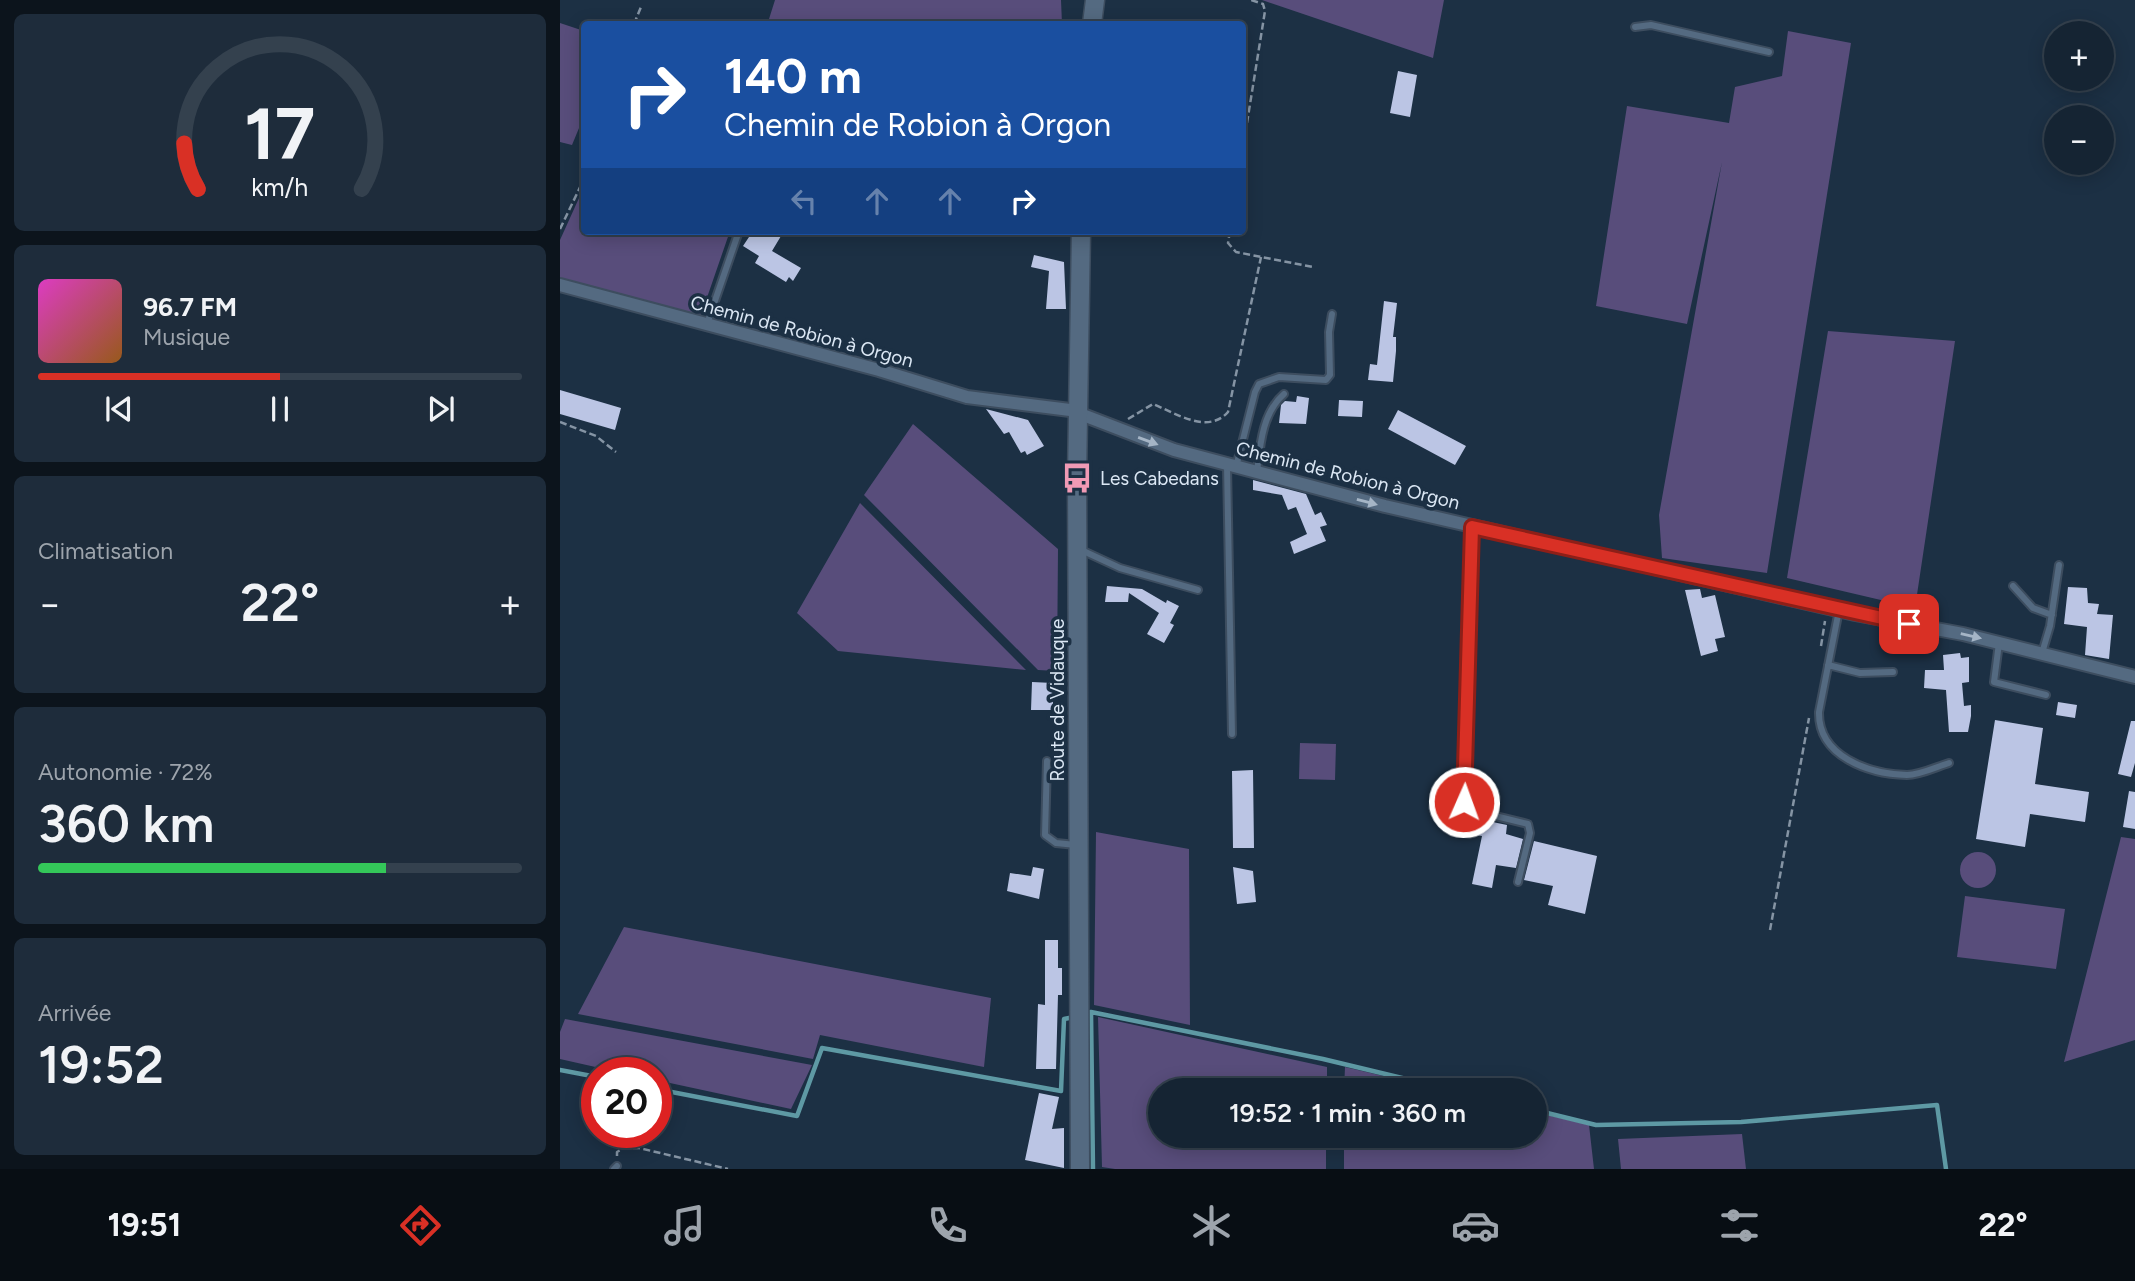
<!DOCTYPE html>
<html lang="fr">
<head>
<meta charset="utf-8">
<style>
	:root { --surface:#152433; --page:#1e2c3b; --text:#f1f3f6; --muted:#9da4ac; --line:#34414e; --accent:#d93025 }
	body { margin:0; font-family:Figtree,sans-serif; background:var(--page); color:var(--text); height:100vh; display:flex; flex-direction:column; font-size:26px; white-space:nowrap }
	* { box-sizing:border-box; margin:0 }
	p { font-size:23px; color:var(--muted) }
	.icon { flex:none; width:38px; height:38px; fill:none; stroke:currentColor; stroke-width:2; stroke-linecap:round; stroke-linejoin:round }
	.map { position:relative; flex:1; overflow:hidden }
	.details { display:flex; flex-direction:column; gap:14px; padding:14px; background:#0c141c; width:560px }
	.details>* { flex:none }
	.guide { position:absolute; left:21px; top:21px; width:665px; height:214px; border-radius:7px; box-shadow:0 4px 18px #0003,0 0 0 2px var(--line); background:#1a4fa0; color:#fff; overflow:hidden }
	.controls { position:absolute; left:1484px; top:21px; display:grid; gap:14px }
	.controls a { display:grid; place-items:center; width:70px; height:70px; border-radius:50%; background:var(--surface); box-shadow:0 4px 18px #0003,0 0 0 2px var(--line); font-size:35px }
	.speed { position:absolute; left:21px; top:1057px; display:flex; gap:14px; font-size:35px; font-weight:700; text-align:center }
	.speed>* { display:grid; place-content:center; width:91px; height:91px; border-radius:50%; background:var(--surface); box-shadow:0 4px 18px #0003,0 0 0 2px var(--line); line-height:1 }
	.speed .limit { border:10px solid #d22; background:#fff; color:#111 }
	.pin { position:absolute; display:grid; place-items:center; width:60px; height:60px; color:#fff; margin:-30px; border-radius:14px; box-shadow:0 4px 10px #0006 }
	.me { position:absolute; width:77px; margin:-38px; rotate:2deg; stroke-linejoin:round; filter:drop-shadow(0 0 5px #0008) }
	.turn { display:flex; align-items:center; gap:24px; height:147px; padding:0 28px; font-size:32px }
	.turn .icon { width:91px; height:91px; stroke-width:2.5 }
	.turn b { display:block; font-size:49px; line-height:60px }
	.lanes { display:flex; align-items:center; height:66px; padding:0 28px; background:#0003; justify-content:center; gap:35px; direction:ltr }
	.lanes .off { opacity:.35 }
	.big { font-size:52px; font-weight:600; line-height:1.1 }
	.details .card { flex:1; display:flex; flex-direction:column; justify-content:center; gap:10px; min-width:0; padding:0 24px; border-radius:10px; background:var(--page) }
	.details .dial { align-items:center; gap:0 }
	.dial svg { height:182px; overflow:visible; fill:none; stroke:var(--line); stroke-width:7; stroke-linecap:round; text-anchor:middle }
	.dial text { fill:var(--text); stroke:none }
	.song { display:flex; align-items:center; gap:21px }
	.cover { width:84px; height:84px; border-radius:10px; background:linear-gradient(135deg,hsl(310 70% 55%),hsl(30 70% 35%)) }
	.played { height:7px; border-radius:4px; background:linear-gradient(90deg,var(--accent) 50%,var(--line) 50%) }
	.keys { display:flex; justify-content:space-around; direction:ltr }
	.heat { display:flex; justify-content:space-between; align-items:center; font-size:38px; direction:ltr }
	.charge { height:10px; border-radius:5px; background:linear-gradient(90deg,#34c759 72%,var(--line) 0) }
	.trip { position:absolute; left:588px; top:1078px; width:399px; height:70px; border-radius:35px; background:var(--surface); box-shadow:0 4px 18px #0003,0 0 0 2px var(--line); font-weight:600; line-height:70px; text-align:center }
	.tabs { display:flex; height:112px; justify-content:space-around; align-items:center; background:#080e14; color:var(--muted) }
	.tabs .icon { width:49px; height:49px }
	.tabs .on { color:var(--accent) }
	.tabs b { font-size:32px; color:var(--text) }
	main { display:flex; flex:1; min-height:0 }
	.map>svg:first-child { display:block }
</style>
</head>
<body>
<main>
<section class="details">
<div class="card dial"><svg viewBox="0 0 100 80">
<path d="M14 69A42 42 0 1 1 86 69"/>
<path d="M14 69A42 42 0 0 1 8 49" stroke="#d93025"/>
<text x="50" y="56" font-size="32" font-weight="700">17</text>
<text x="50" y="72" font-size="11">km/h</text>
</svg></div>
<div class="card">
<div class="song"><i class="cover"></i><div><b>96.7 FM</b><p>Musique</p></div></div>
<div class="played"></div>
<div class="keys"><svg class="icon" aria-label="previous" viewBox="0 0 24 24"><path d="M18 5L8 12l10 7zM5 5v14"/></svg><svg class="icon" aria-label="pause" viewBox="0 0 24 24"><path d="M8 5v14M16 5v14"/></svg><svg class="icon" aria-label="next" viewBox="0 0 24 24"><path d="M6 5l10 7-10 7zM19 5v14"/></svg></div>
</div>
<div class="card"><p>Climatisation</p>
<div class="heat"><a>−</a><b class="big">22°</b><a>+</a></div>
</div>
<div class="card"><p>Autonomie · 72%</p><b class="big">360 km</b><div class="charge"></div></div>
<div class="card"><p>Arrivée</p><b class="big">19:52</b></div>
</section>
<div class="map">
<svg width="1575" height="1169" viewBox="0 0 1575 1169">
	<rect width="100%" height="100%" fill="#1c3044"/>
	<path fill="#584d7b" d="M215,0H501L502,24H227L209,19Z
		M702,0H884L873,58Z
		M0,23L24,31V116L12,145L0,142Z
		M1228,31L1291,43L1207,573L1102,558L1099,515L1162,162L1127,324L1036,306L1067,106L1169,123L1175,87L1222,76Z
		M24,187V231H170L141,315L0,279V240Z
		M1268,331L1395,341L1355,608L1227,578Z
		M353,424L498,549L497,671L478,670L304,495Z
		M300,503L466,670L278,651L237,613Z
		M740,743L776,744L775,780L739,779Z
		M536,832L629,849L630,1025L534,1005Z
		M1561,837L1575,839V1040L1504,1062Z
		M1400 870a18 18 0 1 1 36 0a18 18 0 1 1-36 0Z
		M1405,896L1505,909L1496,969L1397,957Z
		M64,927L431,998L424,1067L260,1035L253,1059L18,1014Z
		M538,1017L767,1067V1090H600V1136H766V1169H555L542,1167Z
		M5,1019L252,1065L231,1109L96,1080V1073H62L0,1059V1032Z
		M785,1067L883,1090H784Z
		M975,1112L1029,1125L1034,1169H784V1136H975Z
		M1182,1134L1186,1169H1061L1058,1139Z"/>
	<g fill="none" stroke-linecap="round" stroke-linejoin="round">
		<path stroke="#5e99a4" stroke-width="4.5" d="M531,1012L533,1169
			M525,1014L531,1012L763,1059L892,1090
			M0,1070L37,1077
			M96,1089L237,1116L262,1048L501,1091L504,1019L514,1017
			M975,1110L1036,1125L1181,1122L1377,1105L1386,1169"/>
	</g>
	<path fill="#bbc5e4" d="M838,71L857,75L850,117L830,113Z
		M193,231H224L212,251L241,268L233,281L229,277L226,282L195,263L199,256L183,246Z
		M474,255L504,262L506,309H486L489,271L471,267Z
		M824,301L837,303L833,337H836V351L833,382L808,380L810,364L817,365Z
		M0,390L61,408L55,430L0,414Z
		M737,396L749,398L746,424L719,423L721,405L725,401L736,402Z
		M779,400L803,401L802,417L778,416Z
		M426,409L468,420L484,446L467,455L465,451L461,453L449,432L444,434Z
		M838,410L906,446L895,465L828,429Z
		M693,480L746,494L755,515L761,512L767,525L760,527L766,541L734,554L730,542L747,534L736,507L728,510L722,495L693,490Z
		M547,586L582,589L606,603L607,600L619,606L610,623L614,625L604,643L587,634L599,613L569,593L568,602H545Z
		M1508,587L1527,588L1528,603L1539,604L1537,614L1553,615L1549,659L1525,655L1527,627L1504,624Z
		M1140,589L1142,598L1155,595L1165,637L1155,639L1158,651L1141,656L1125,590Z
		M1400,653L1401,658L1409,657V682L1402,683L1404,706L1411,705V716L1408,732H1389L1386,690L1364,688L1365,670H1384L1383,655Z
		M472,682L493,683V710H471Z
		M1498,702L1517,705L1515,718L1496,715Z
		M1435,720L1483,728L1475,784L1529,792L1525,822L1470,814L1465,847L1416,839Z
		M1571,721H1575V763L1571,777L1558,774Z
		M693,770L694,848H673L672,771Z
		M1569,791L1575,792V829L1563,827Z
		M918,819L947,825L946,834L963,839L956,868L936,865L932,888L912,884L922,836L900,833L902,821L917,823Z
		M974,841L1037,856L1025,914L988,905L993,886L964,880Z
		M473,867L484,869L479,899L447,891L450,873L471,876Z
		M673,867L693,871L696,902L677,904Z
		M485,940H498V968H502V995H498L496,1069H476L478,1004L485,1005Z
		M479,1093L499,1097L492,1129L504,1128V1168L465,1160Z"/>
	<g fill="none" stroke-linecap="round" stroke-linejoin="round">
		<g stroke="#3d4d5f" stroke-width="10">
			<path id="lane" d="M1075,27L1091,25L1209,52
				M147,324L179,231
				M667,465L672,734
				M676,467L695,392L699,384L719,377L766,380L770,375L769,332L772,314
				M697,472C700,446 702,413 724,394
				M912,527L904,802L911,810L968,824L970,833L958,882
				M519,549L560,568L638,590
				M1453,586L1473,608L1492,615
				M1279,610L1259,712C1258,756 1308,774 1347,775C1360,775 1376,767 1389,763
				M1439,643L1434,682L1486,695
				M1482,653L1490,626L1499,565
				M1268,665L1300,673L1333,672
				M487,761L485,835L496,843L516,845
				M54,1169L57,1166"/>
		</g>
		<g stroke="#3d4d5f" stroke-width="16">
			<path id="street" d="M0,285L319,370L407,397L510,410L614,450L825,506L1295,614L1403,634L1575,677"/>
		</g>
		<g stroke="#3d4d5f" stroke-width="21">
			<path id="secondary" d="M532,24L535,0
				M520,1169L517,478L521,231"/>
		</g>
		<path stroke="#8594a4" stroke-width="2.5" stroke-dasharray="7 3.5" stroke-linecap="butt" d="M74,24L81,7
			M682,154L705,11L703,4L691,0
			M0,229L24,179
			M670,231L668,243L676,252L753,267
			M568,419L593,404C615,413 648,435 668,412L701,257
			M0,422L36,436L56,452
			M1261,646L1265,621
			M1210,930L1249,718
			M57,1156V1152L64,1148H79L168,1169"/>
		<use href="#lane" stroke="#546a81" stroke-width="6"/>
		<use href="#street" stroke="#546a81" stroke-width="12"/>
		<use href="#secondary" stroke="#546a81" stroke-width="18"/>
	</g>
	<defs><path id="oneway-solid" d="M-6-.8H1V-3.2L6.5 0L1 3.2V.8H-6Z" transform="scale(1.75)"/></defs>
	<g fill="#a5b5c6">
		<use href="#oneway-solid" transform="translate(588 441) rotate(20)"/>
		<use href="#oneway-solid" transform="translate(807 502) rotate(15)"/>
		<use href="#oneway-solid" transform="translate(1411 636) rotate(13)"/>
	</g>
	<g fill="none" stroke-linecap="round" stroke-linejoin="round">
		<g stroke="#8d1f18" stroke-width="18">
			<path id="route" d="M904,802L912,527L1349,624"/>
		</g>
		<use href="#route" stroke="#d93025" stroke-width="12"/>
	</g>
	<defs>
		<g id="bus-bare" transform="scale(2.415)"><path d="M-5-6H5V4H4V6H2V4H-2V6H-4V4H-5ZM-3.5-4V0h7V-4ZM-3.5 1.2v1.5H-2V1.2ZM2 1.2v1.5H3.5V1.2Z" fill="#f09ab5" stroke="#1c3044" stroke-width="2.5" paint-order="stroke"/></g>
	</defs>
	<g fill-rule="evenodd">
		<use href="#bus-bare" x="517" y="478"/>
	</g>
	<g text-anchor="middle" stroke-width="7" stroke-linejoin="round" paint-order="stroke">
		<g font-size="19" fill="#dbe7f4" stroke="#1c3044">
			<text transform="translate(242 331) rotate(15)" y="7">Chemin de Robion à Orgon</text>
			<text transform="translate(788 475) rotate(14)" y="7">Chemin de Robion à Orgon</text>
			<text transform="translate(497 700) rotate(-90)" y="7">Route de Vidauque</text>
		</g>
		<g font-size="19" fill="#dbe7f4" stroke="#1c3044" text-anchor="start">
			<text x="540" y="485">Les Cabedans</text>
		</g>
	</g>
</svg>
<div class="controls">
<a>+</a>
<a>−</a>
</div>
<div class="speed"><div class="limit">20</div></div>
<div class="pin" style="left:1349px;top:624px;background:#d93025"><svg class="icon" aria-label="arrive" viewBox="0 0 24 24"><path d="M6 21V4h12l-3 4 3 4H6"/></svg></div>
<svg class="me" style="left:904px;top:802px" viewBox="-20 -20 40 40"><circle r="17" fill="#d93025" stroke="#fff" stroke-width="3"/><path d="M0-11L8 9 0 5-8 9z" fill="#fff"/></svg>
<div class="trip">19:52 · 1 min · 360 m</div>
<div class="guide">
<div class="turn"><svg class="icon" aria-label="right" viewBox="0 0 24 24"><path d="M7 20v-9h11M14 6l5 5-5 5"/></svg><div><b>140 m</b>Chemin de Robion à Orgon</div></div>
<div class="lanes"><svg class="icon off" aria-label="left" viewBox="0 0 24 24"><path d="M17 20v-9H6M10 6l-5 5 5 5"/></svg><svg class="icon off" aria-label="ahead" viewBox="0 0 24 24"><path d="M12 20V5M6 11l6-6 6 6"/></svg><svg class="icon off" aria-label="ahead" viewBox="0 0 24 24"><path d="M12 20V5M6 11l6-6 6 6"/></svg><svg class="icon" aria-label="right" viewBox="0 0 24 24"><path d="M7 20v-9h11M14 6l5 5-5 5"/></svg></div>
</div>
</div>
</main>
<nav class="tabs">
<b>19:51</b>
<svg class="icon on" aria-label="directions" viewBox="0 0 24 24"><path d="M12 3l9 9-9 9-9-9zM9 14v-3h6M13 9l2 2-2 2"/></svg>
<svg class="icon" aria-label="music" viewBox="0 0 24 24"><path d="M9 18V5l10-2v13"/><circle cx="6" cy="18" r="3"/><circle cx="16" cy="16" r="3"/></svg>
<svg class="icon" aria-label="phone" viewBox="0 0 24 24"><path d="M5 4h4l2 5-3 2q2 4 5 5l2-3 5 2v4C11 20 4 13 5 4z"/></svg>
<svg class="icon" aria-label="climate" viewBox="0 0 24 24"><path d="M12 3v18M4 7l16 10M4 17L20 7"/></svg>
<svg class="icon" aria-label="car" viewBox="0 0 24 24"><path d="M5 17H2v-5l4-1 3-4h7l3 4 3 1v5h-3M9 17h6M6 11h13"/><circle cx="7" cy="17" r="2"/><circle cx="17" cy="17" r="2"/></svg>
<svg class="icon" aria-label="filters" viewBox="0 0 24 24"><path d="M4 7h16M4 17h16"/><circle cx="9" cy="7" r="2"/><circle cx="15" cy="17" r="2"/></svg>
<b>22°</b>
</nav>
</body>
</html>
